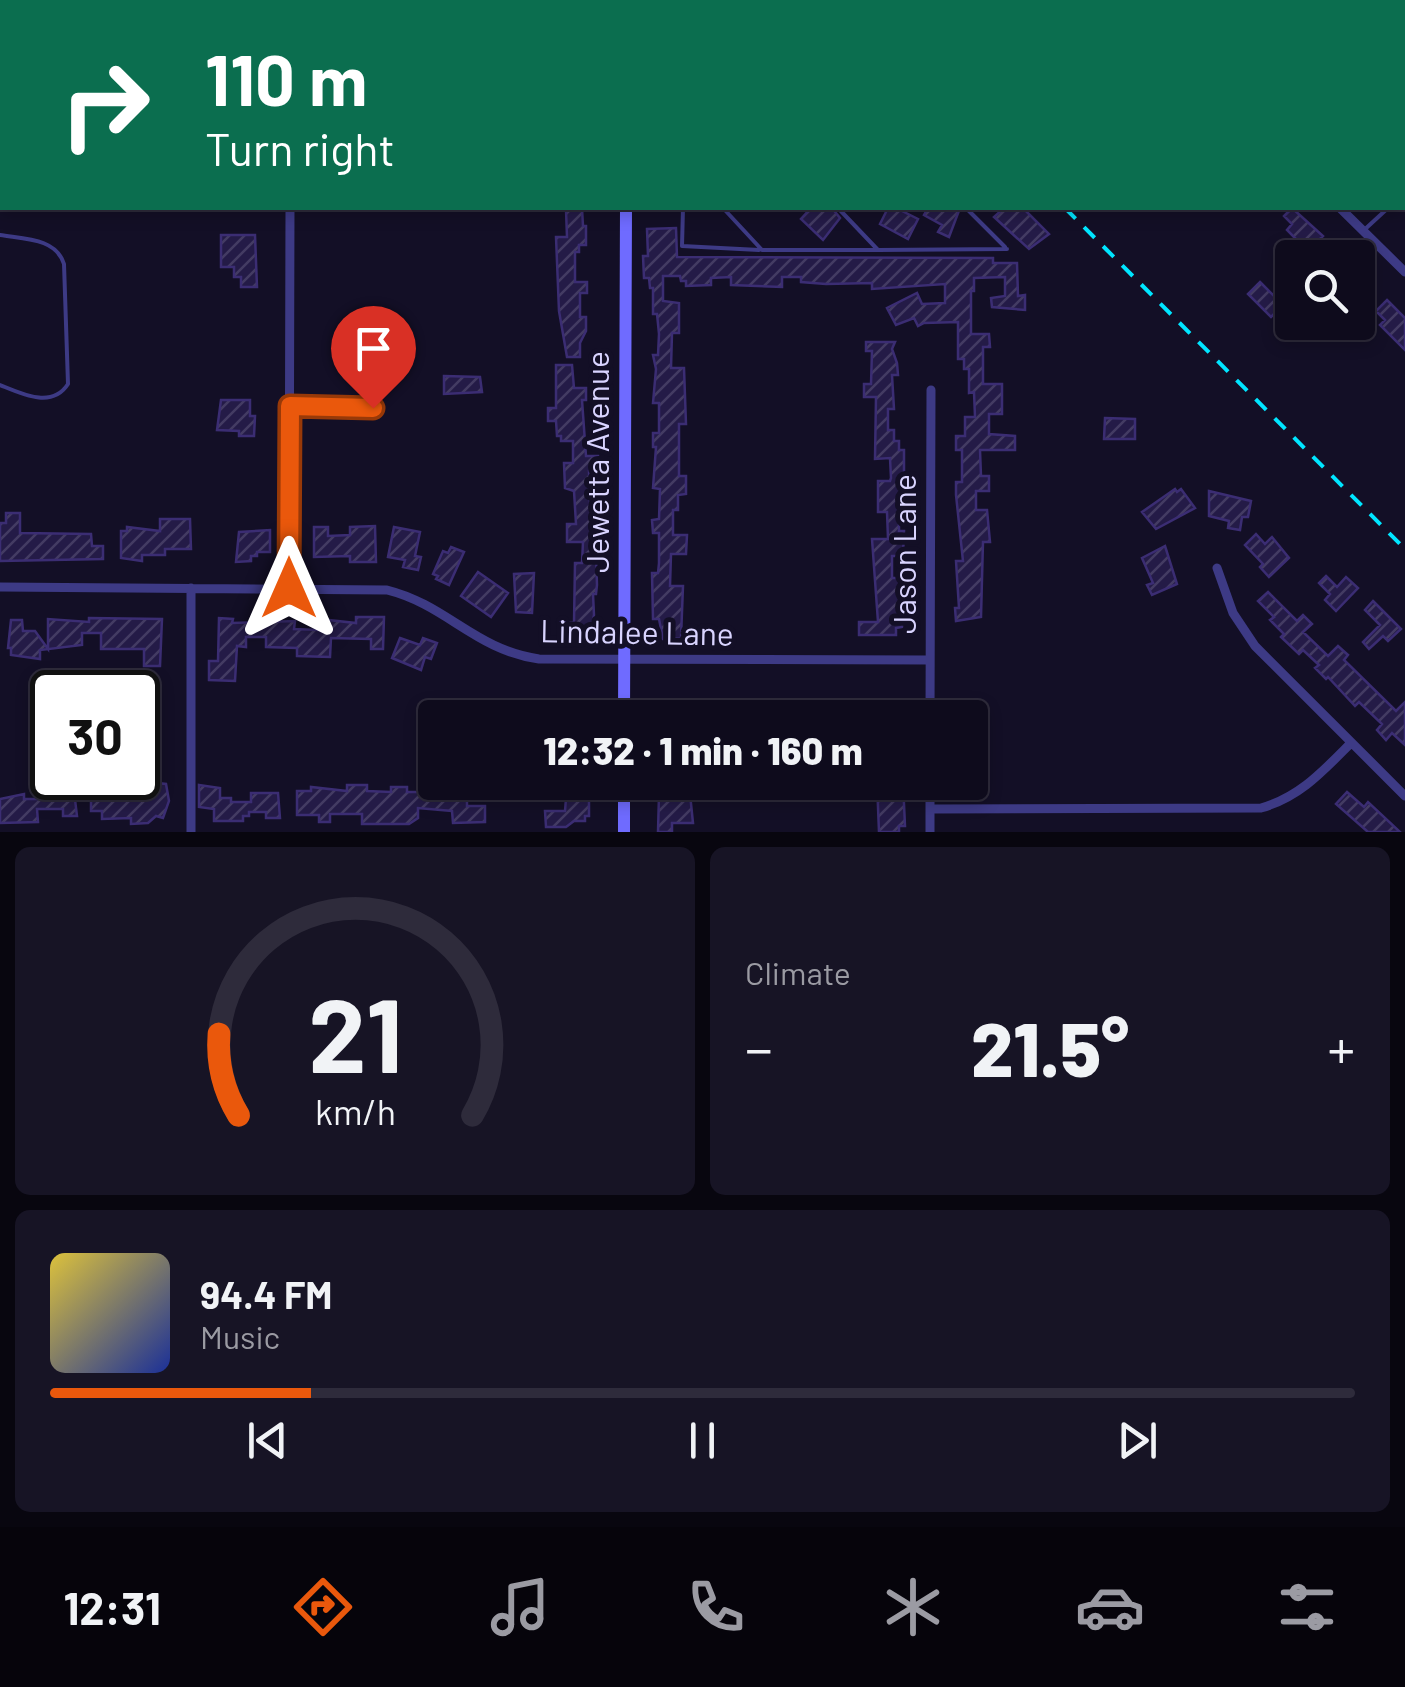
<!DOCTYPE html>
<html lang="en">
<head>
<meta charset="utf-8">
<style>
	:root { --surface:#0e0b1c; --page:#171425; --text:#f1f3f6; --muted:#9b9ba3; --line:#2e2b3b; --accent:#ea580c }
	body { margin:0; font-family:Barlow,sans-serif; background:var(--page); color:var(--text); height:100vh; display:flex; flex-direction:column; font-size:38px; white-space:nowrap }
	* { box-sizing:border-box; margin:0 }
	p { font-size:32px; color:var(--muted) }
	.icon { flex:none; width:55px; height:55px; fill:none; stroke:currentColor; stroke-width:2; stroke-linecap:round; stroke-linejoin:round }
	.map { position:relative; height:832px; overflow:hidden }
	.panel { display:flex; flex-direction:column; gap:15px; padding:15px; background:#08060f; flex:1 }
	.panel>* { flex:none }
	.hud { position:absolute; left:0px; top:0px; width:1405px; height:210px; box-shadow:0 5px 15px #0003,0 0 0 2px var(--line); background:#0b6e4f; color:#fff; overflow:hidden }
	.buttons { position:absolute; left:1275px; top:240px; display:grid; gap:20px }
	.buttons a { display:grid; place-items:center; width:100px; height:100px; border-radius:10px; background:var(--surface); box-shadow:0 5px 15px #0003,0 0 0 2px var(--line); font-size:50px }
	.speed { position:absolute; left:30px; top:670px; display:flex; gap:20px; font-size:50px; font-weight:700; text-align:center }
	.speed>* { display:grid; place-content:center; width:130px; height:130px; border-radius:50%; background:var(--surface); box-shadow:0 5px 15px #0003,0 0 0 2px var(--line); line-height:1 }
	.speed .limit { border:5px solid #111; border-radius:15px; background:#fff; color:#111 }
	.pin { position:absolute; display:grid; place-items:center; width:85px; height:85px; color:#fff; margin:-102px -42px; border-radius:50% 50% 50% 0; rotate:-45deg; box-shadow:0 0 10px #0007 }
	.pin .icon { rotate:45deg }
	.me { position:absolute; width:110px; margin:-55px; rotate:0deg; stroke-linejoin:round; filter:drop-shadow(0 0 8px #0008) }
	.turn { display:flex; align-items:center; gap:35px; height:210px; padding:0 40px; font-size:45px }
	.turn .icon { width:130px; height:130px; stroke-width:2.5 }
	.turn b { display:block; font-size:70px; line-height:85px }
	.big { font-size:75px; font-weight:800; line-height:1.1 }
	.panel .widget { flex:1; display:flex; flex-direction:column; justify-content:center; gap:15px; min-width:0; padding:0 35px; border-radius:15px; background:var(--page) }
	.panel .dial { align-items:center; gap:0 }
	.dial svg { height:260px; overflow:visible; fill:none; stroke:var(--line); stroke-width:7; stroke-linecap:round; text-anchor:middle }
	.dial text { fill:var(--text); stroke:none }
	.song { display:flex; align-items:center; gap:30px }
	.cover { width:120px; height:120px; border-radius:15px; background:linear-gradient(135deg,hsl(50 70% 55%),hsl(230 70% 35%)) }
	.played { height:10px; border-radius:5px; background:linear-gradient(90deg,var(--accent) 20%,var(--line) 20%) }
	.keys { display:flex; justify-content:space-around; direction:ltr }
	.heat { display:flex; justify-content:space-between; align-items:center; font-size:55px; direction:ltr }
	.panel .tiles { flex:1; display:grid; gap:15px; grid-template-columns:1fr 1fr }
	.widget:last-child { grid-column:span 2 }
	.trip { position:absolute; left:418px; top:700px; width:570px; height:100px; border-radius:10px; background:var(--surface); box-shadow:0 5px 15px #0003,0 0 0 2px var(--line); font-weight:800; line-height:100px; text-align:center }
	.dock { display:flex; height:160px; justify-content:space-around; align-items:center; background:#06040b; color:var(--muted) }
	.dock .icon { width:70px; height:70px }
	.dock .on { color:var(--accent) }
	.dock b { font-size:45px; color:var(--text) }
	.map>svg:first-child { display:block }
</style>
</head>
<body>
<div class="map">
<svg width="1405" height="832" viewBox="0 0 1405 832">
	<defs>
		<pattern id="building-hatch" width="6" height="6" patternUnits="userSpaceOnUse" patternTransform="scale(2.5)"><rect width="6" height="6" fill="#241b47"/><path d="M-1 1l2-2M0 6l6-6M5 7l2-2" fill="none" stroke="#433b63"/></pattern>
	</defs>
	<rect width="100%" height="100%" fill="#130f26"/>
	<path fill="url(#building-hatch)" stroke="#3b2d73" stroke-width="2.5" d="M569,208H582L583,226H586V245H579V252H575V282H587V293H580V317H586V331L580,343V357H567L559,311L556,237H567L566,210Z
		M811,208H832L840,218L823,240L801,219Z
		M888,208H896L918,219L908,239L880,224Z
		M928,208H960L949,237L938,232L942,225L924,215Z
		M1004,208H1023L1049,234L1029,249L994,217Z
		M1292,208L1323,236L1304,255L1291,242L1295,238L1287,230L1292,224L1284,216Z
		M676,228L677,257L993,258V263H1017L1018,296L1025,295V310L992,307L991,298L1005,296V277L974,278V291H971V334H989L990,347H983V384H1002V414H989V434L1015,436V450H980L981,476H989V491H976V510H987L990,542H983L981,617L956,621L955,608H959L956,561H963L956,495V482H962V450H956V436H965V417H975L974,392L969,393V369H964V359H958V322L924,323L918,326L914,318L896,325L887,308L917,293L922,304L945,303V284L872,289V283L826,284L801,282V277H782V287L731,285V277L711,278V285L686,286V281H681L680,276H663V301L679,303V333H672L671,368H684L686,424H679V476H686V494L678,495V510H673V535H687L686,554H671L670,586H683L681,638L663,639L659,619H653L652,573H658L659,563V533H653L652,520L659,519L660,489L653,488L656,447H653V433H659V403H653L656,369L653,355H658L659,334L657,314H653V288H650L649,278H644L643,256H648L647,229Z
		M221,235H255L257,287H241V277H234V267H221Z
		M1260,282L1283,305L1271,317L1248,294Z
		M1387,300L1405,318V350L1380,325L1385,320L1376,311Z
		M866,342H895L892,349L897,363L898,375H892L894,409H888V430H894V441H899V450H904V492H901V512H899V531H904L903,556H892V578H902V627L896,628V635H859V622H878L872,539H888L887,512H878V481H890L891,478L890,458L875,459L876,397H864V384H871L872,351H866Z
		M556,365H572L574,388H586V400H582L586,456H598L599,471H589L590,503H598V521H593L592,552H596L597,585L596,594H593L594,615L590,632L574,633V636H560V622L574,623L575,563H582L583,542H567V524H576L574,491L565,488L564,463H573V441H561V436H557L556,421H548V408H556Z
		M444,376L480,377L482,392L444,394Z
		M221,400H250V416H255L254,436H239V431L217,430Z
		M1105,418L1135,419V439H1104Z
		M1175,489L1177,492L1181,489L1195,508L1156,529L1142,512Z
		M1209,491L1251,501L1248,517H1242L1240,530L1228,528L1229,521L1209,516Z
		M6,513H20V533L91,534L92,546H103V559L0,561V523H6Z
		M160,519H190L191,549H165V555H142V561L121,558V531H127V527L160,531Z
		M375,526L376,562H350V556L314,557V527H328V536L350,535V527Z
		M394,527L420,532L415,556L421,557L418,570L403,567L405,560L388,557Z
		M270,530V552H257V556H251V561L236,562L239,532Z
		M1256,534L1265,544L1272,537L1289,558L1269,577L1260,567L1263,564L1245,545Z
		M1165,546L1177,584L1152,595L1147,585L1153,583L1142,558Z
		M451,547L464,552L449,585L436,579L438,576L433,574L443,551L448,553Z
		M478,572L508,593L491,617L461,596Z
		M534,573L532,613L516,612L514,574Z
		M1326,576L1337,587L1346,577L1358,588L1336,611L1325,600L1330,594L1319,583Z
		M1268,592L1297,621L1303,615L1312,624L1303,632L1328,656L1338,646L1348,655L1344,660L1396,711L1405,702V745L1392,733L1386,740L1377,730L1382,724L1359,702L1355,706L1328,677L1326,679L1315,668L1319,665L1303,650L1299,654L1281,637L1284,634L1270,620L1274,617L1258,601Z
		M1373,601L1401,629L1388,641L1383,636L1369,649L1363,642L1380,625L1365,610Z
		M356,617H384L383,649H371V639L331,638L330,657L297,656V648L266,647V637H246V647L237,646L235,681L209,680V661H218L219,618L233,619L232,623L295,621L294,629L319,630V619L356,623Z
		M89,618L162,619L160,666H144V649H101V633H82V645L40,650V659L11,655V648H8L11,620H22L23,631H35L48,649V619L89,622Z
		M400,638L420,645L423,638L437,643L431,659L425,657L421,670L392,658Z
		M131,780L166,784L169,801L163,818L156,816L148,823L131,824V818L102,819V811H91V790H131Z
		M438,782H448V791L467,790V806H485V822L453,823L452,811L418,808V818L409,824H362V814H330V822H319V815H297V791H311V787L347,791V785H367V791L391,792V787H407V792H435Z
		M652,782L689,784L693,823H672V832H658L659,794H652Z
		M877,782H903L905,826H899V832H879Z
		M58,783H73L77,816H63V809H37L38,822L0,823V799L24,794V799H45V788H58Z
		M199,785L220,788V798H231V802H251V793H278L280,818H266V812H249V816H243V821H214V809L199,807Z
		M567,786H575V791L589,790V816H585V821H574L566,827H546L545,811H565Z
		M1347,792L1364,807L1368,802L1400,832H1368L1336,804Z"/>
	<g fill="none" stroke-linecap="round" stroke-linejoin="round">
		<path stroke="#3d3a85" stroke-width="4" d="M480,0V2
			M645,0H666
			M760,0L763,2
			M684,2L685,0
			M1122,2L1125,0
			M0,102H2
			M1402,191L1405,188
			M683,208L682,246L759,250
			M723,208L762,250H878
			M838,208L878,250L1007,249
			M966,208L1005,247
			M1363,231L1388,208
			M0,235C24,239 56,238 64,264L68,384C52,409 22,394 0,385
			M290,406L373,408"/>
		<path stroke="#3d3a85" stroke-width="9" d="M625,0V2
			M1140,0L1141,2
			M1340,208L1405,272
			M1217,568L1233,613L1255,646L1405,796
			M0,587L387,590C447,605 475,650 539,659L930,660
			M289,588L290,208
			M930,718L931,390
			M930,809L1261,808C1300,797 1323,771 1351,743
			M191,832V588
			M930,832V782"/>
		<path stroke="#6f6bff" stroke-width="12" d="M74,0L75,2
			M624,718L626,208
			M624,832V782"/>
		<path stroke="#00e5ff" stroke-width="4" stroke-dasharray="15 12" stroke-linecap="butt" d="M858,0L860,2
			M1065,208L1405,549"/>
	</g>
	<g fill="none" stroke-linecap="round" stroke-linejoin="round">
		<g stroke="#983908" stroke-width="25">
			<path id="route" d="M289,588L290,406L373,408"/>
		</g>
		<use href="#route" stroke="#ea580c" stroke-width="18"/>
	</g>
	<g text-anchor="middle" stroke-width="10" stroke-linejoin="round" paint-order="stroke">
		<g font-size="32" fill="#d9d4ff" stroke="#130f26">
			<text transform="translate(598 462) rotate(-90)" y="11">Jewetta Avenue</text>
			<text transform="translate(905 554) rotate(-90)" y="11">Jason Lane</text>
			<text transform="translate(637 633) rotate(1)" y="11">Lindalee Lane</text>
		</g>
	</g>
</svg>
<div class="buttons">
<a><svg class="icon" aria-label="search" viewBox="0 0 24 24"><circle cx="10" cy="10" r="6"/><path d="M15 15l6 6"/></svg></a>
</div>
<div class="speed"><div class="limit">30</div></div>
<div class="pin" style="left:373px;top:408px;background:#d93025"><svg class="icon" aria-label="arrive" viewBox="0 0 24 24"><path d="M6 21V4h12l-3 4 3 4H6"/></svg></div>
<svg class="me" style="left:289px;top:588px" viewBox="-20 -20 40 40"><path d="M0-17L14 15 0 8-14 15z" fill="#ea580c" stroke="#fff" stroke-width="4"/></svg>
<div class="trip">12:32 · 1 min · 160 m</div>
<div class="hud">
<div class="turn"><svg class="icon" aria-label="right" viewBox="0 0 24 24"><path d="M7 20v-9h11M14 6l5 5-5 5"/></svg><div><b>110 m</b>Turn right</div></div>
</div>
</div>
<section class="panel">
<div class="tiles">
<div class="widget dial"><svg viewBox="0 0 100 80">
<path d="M14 69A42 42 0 1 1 86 69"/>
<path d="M14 69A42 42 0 0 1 8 44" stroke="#ea580c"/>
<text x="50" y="56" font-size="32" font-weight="700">21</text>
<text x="50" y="72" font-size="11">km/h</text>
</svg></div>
<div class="widget"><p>Climate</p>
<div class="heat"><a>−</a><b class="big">21.5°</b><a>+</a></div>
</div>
<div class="widget">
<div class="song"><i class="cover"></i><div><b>94.4 FM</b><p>Music</p></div></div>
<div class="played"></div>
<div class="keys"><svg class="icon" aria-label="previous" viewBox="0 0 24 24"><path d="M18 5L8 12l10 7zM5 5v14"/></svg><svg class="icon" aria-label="pause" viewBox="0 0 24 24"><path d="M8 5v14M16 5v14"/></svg><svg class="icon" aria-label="next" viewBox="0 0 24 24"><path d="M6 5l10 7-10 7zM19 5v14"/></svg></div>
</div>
</div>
</section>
<nav class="dock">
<b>12:31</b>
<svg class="icon on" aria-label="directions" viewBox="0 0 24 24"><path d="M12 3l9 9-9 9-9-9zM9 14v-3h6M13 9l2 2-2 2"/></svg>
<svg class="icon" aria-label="music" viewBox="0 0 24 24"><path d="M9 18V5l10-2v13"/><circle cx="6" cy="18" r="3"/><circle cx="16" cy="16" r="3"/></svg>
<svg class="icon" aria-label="phone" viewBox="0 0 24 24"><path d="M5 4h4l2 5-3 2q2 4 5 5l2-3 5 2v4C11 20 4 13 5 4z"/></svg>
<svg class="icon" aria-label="climate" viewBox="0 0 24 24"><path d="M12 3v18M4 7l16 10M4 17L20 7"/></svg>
<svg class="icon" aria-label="car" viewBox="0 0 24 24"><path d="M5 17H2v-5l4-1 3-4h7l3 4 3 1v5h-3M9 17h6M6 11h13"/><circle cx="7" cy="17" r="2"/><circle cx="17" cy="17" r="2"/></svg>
<svg class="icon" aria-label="filters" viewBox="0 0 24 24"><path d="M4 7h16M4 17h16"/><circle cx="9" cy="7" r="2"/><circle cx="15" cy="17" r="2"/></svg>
</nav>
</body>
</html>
